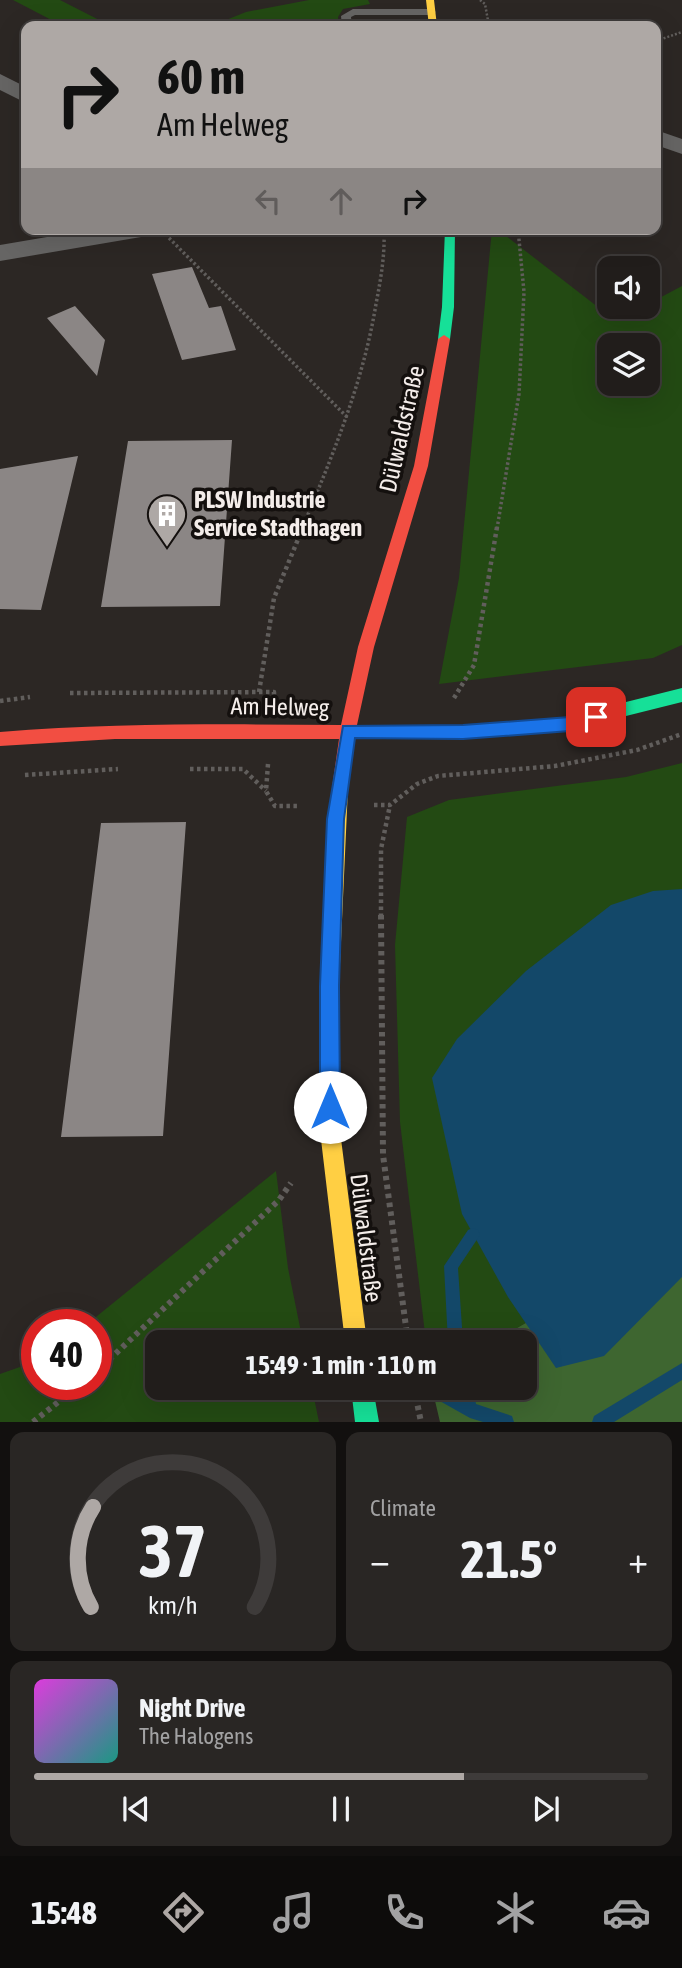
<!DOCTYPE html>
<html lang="en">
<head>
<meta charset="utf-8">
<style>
	:root { --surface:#211d1b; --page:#292624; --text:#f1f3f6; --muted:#a2a2a3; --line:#3e3b3a; --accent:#aea8a5 }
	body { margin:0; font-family:"Asap Condensed",sans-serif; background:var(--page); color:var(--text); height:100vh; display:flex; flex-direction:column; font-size:26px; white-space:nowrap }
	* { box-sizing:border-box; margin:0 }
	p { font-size:23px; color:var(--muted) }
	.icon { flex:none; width:38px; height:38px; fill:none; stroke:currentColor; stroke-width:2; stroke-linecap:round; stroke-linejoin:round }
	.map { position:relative; height:1422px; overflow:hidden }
	.details { display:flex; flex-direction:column; gap:10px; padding:10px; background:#12100f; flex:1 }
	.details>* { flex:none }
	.guide { position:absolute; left:21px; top:21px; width:640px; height:214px; border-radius:14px; box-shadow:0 7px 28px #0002,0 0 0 2px var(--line); background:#aea8a5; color:#111; overflow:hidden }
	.tools { position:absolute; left:597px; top:256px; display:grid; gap:14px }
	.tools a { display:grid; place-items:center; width:63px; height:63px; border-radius:14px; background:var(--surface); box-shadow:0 7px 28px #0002,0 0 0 2px var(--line); font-size:35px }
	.speed { position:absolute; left:21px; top:1309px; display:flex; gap:14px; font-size:35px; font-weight:700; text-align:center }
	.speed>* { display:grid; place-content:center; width:91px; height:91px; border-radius:50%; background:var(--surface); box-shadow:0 7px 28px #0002,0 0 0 2px var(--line); line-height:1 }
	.speed .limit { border:10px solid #d22; background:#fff; color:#111 }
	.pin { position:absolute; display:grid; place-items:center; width:60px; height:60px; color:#fff; margin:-30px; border-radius:14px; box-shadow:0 4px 10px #0006 }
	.me { position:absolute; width:77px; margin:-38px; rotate:0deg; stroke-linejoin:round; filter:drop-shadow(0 0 5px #0008) }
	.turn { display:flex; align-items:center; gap:24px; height:147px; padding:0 21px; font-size:32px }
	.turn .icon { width:91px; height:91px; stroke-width:2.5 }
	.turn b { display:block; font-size:49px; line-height:60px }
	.lanes { display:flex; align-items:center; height:66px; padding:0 21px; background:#0003; justify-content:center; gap:35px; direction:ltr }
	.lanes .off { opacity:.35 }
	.big { font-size:52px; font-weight:700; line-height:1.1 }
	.details .widget { flex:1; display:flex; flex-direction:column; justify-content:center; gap:10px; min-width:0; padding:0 24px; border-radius:14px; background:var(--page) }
	.details .dial { align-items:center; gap:0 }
	.dial svg { height:182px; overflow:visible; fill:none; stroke:var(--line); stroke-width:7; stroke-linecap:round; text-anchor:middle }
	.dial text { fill:var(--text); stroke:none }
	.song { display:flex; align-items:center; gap:21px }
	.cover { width:84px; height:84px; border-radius:10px; background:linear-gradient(135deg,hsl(300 70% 55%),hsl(170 70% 35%)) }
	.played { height:7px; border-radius:4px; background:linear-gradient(90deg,var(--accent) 70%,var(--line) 70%) }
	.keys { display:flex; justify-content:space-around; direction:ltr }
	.heat { display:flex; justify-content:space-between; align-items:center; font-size:38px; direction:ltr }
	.details .tiles { flex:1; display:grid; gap:10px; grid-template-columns:1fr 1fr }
	.widget:last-child { grid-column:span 2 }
	.trip { position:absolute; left:145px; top:1330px; width:392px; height:70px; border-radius:14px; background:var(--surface); box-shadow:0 7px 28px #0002,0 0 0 2px var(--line); font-weight:700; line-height:70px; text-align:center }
	.menu { display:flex; height:112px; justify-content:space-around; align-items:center; background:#0d0c0b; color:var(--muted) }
	.menu .icon { width:49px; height:49px }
	.menu .on { color:var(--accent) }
	.menu b { font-size:32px; color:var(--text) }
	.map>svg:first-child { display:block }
</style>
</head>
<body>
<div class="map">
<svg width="682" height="1422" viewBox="0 0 682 1422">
	<rect width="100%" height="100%" fill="#2c2724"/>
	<path fill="#234a13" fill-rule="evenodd" d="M13,0H60L111,26H63Z
		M309,0H368L370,4L343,9L338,17L339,26H211L246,12Z
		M492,229H497L616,321L682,286V645L653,658L439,684L459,578ZM609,345H648V383H609Z
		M682,763V1233L493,1342H426L400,1122L395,945L407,817L449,800L626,777Z
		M276,1171L288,1268L303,1342H158V1388H312L319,1422H0V1374L37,1361V1384H96V1325H86Z"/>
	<path fill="#3e6630" d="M682,1233V1422H440L432,1388H525V1342H493Z"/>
	<path fill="#134869" d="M682,889V1277L604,1356L556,1368L508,1297L462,1214L432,1078L457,1039L526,971L611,905L653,891Z"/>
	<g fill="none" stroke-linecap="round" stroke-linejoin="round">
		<path fill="#134869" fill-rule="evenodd" d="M473,1228L478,1230L480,1235L458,1268L463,1342H448L444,1266L468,1230Z
			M682,1363V1380L614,1422H592L594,1416Z
			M444,1388L459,1395L457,1388H473L476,1404L512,1416L514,1422H483L470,1418L438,1400L435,1395L438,1390Z"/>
	</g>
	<path fill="#8b8685" d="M192,267L209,308L221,306L236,350L182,360L152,274Z
		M75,306L105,340L97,376L47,318Z
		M232,440L220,606L101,607L128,441Z
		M78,456L41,610L0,609V469Z
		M186,822L163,1136L61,1137L101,823Z"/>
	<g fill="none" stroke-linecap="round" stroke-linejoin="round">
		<path stroke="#615e5c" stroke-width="2.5" stroke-dasharray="2 2" stroke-linecap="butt" d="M480,0L485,4L489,26
			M656,41L682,32"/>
		<path stroke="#615e5c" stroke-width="3.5" stroke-dasharray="2.5 2.5" stroke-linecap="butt" d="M169,238L348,418
			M302,529C333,454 363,383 376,304C381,278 385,255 384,229
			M497,529L519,394L524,292L518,229"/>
		<path stroke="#615e5c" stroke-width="4.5" stroke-dasharray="3.5 3.5" stroke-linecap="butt" d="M259,692L274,598L303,527
			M70,693L274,692V696
			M454,698L474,665L497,527
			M0,701L30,697
			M268,764L266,791L275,806H299
			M190,769H243L266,791
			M25,775L118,769
			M374,805H390L417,784L438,776L555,766L637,750L682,734
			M381,917V849L390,805"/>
		<path stroke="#615e5c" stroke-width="6" stroke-dasharray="4.5 4.5" stroke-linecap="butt" d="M381,915L383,1155L408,1342
			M96,1372L279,1200L291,1183
			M414,1388L421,1422
			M33,1422L81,1384"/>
		<path fill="#666564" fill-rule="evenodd" d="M353,9H431L436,12L431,15H355L351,17L352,26H342L341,16Z"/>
		<path fill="#666564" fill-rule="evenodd" d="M0,74L26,87V103L0,90Z
			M656,130L682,139V154L656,145Z
			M94,229H154L150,234L141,237L0,261V245Z"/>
		<path fill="#16e098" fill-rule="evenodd" d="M445,229H455L454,307L450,339L444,343L438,339L442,307Z
			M682,688V702L562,732L556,730L554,725L556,720L562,718Z
			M351,1388H373L379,1422H355Z"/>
		<path fill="#ffcf43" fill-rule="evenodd" d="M426,0H434L437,26H429Z
			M340,781L346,783L348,788L339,986L340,1131L367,1342H345L320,1131L321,986L332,788L334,783Z"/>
		<path fill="#f24e42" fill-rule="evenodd" d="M444,335L450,339L428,466L374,647L357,725H462L562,718L568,720L570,725L568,730L474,738L355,739L348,788L346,793L340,795L334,793L332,788L339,739H115L0,746V732C114,723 227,724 341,725L358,647L414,466L438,339Z"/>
	</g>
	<path fill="#1a73e8" stroke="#114b97" stroke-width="2" d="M596,710L602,712L604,717L602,722L570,731L463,739L355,738L344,819L339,986L340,1107L337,1114L330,1117L323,1114L320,1107V986L327,819L343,726L463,725L570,717Z"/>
	<defs>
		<g id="building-pin" transform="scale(2.0125)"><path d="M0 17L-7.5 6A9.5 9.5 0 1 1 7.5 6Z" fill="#aea8a5" stroke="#14100e"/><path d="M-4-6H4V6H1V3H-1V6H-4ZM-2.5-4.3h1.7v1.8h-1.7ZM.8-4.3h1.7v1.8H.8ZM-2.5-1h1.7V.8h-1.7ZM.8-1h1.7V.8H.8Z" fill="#fff"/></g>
	</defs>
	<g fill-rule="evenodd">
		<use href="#building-pin" x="167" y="514"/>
	</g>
	<g text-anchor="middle" stroke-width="7" stroke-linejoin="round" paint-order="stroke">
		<g font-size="24" fill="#f4edea" stroke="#14100e">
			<text transform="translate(402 429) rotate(-77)" y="8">Dülwaldstraße</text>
			<text transform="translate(280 707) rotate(1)" y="8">Am Helweg</text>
			<text transform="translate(366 1238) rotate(83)" y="8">Dülwaldstraße</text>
		</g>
		<g font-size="24" font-weight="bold" fill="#f4edea" stroke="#14100e" text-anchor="start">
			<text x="194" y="508">PLSW Industrie<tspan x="194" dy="28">Service Stadthagen</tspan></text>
		</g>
	</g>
</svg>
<div class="tools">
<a><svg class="icon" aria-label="sound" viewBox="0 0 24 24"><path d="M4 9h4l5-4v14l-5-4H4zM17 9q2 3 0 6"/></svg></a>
<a><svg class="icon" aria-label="layers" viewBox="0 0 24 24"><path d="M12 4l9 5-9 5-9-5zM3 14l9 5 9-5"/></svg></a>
</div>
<div class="speed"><div class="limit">40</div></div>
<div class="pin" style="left:596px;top:717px;background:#d93025"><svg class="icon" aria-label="arrive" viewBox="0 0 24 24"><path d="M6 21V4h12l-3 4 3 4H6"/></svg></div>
<svg class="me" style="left:330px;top:1107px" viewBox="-20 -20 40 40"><circle r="19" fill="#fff"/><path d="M0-13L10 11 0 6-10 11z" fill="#1a73e8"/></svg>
<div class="trip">15:49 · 1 min · 110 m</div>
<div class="guide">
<div class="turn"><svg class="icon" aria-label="right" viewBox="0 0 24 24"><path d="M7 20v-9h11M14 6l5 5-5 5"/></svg><div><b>60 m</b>Am Helweg</div></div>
<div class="lanes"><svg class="icon off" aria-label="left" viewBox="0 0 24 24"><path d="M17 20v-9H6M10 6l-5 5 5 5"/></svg><svg class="icon off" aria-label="ahead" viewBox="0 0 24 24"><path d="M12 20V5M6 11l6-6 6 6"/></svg><svg class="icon" aria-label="right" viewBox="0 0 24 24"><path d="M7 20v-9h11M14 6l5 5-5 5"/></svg></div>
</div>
</div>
<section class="details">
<div class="tiles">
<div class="widget dial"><svg viewBox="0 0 100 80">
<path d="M14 69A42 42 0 1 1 86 69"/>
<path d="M14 69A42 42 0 0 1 15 25" stroke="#aea8a5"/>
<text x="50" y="56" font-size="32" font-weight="700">37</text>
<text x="50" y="72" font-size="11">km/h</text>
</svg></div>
<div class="widget"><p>Climate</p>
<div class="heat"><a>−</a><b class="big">21.5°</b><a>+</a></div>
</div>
<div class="widget">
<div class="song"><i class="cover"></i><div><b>Night Drive</b><p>The Halogens</p></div></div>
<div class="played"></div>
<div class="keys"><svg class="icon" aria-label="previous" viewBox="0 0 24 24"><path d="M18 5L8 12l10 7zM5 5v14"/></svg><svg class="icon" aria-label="pause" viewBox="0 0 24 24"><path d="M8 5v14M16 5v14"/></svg><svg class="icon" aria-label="next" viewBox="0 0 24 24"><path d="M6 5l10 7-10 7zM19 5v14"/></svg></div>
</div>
</div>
</section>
<nav class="menu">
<b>15:48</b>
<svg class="icon on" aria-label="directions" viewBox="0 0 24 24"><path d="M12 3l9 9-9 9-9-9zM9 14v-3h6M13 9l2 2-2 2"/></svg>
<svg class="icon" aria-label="music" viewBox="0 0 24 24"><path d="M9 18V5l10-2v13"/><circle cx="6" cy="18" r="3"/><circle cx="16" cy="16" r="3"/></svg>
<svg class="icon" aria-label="phone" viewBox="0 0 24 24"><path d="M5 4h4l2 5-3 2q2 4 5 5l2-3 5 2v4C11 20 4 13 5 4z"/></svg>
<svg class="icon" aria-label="climate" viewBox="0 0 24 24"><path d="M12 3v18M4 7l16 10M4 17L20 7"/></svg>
<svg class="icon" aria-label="car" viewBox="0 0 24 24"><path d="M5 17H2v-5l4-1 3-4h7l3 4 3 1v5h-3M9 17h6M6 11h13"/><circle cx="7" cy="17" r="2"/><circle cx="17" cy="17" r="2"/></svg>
</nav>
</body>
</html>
